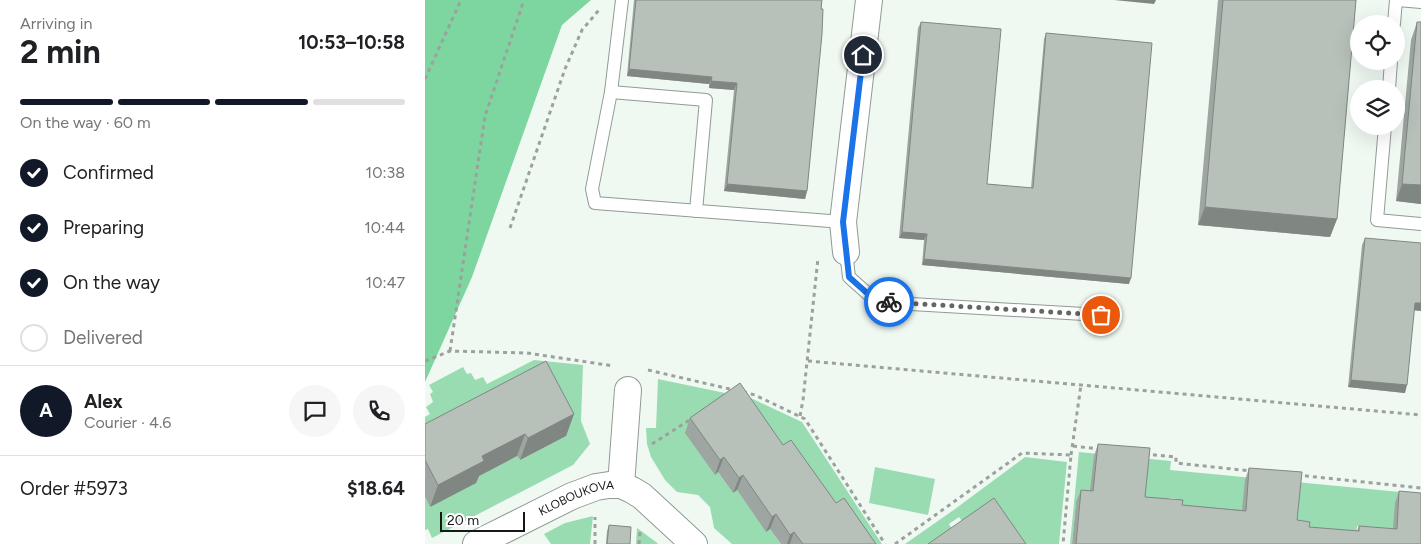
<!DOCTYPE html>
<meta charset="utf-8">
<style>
:root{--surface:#fff;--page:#f6f6f6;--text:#202124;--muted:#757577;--line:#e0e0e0;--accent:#111827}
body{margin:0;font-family:Figtree,sans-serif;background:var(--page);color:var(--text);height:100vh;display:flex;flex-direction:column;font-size:19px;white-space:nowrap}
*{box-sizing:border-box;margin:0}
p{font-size:16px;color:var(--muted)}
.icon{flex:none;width:28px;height:28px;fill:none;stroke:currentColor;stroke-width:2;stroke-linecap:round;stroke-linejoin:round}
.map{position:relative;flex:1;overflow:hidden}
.panel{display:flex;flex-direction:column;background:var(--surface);width:425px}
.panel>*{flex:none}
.controls{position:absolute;left:925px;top:15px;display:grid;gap:10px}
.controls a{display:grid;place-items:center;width:55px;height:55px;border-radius:50%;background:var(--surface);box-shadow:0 5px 20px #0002;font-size:25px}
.scale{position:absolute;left:15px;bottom:12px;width:85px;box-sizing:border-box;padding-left:5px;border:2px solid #151816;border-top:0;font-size:14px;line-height:18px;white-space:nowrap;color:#151816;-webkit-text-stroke:4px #fff;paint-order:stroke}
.pin{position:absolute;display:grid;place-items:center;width:42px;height:42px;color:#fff;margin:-21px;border:2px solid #fff;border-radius:50%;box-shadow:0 1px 5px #0007}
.courier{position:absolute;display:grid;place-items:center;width:50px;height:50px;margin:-25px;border:4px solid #1a73e8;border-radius:50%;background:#fff;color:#222;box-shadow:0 1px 6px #0007}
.head em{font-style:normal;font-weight:700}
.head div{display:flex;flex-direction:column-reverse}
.head{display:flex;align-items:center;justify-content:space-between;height:85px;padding:0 20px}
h1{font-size:32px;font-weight:700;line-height:38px}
.bar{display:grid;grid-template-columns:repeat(4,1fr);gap:8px 5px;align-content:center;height:60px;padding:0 20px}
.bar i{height:6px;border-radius:4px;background:var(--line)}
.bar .on{background:var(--accent)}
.bar p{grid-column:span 4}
.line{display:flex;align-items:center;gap:12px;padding:0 20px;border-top:1px solid var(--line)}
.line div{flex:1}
.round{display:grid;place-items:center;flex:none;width:52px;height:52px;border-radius:26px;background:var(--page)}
ol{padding:0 20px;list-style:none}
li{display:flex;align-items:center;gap:15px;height:55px}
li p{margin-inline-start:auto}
li .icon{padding:5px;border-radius:50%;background:var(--accent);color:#fff;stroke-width:4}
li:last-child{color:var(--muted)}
li i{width:28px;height:28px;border:2px solid var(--line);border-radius:50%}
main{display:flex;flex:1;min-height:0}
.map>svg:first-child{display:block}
.green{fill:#9adcb2}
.forest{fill:#7dd5a0}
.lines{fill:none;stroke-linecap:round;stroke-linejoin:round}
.lane-casing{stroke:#919a94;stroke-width:14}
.street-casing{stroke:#919a94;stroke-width:28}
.path{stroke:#9ba29d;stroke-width:3;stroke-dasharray:4 4;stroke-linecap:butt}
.lane{stroke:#fff;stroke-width:12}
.street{stroke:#fff;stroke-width:26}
.wall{fill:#9da6a0}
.shaded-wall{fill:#808782}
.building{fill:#b7c1ba;stroke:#808782}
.done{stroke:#616763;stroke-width:5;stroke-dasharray:0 9}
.route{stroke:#1a73e8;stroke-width:6}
.labels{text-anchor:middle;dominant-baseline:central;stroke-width:4;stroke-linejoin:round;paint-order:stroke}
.street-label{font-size:12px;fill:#151816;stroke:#fff}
</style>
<main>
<section class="panel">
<div class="head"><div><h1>2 min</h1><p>Arriving in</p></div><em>10:53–10:58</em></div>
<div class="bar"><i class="on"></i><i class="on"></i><i class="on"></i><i></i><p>On the way · 60 m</p></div>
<ol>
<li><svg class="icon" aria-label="check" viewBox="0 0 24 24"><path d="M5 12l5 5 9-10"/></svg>Confirmed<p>10:38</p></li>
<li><svg class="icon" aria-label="check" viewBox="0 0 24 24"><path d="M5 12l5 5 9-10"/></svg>Preparing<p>10:44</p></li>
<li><svg class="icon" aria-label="check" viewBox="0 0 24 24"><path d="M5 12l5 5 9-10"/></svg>On the way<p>10:47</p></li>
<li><i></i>Delivered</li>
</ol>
<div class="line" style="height:90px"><b class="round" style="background:var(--accent);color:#fff">A</b><div><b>Alex</b><p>Courier · 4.6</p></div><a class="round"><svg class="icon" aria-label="chat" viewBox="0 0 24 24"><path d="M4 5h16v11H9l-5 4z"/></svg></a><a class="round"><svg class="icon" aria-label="phone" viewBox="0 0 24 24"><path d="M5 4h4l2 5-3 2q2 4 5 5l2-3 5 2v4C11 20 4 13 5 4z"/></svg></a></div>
<div class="line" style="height:65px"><div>Order #5973</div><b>$18.64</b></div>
</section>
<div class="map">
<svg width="996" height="544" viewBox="0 0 996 544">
<rect width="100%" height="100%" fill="#eff9f2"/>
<g class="green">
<polygon points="109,360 158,365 156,421 165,444 148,465 7,538 3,529 0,530 0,497 5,507 49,478 92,456 95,460 141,436 0,442 0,417 5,414 1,407 8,402 5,394 8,392 4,385 38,367 42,374 46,373 50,380 58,377 62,384"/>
<polygon points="233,379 300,393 315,393 377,422 457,544 435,544 309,398 290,475 293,472 308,493 312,490 341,531 345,529 356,544 307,544 289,528 285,507 273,495 252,492 240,480 226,457 222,444 221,428 231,428"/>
<polygon points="654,452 746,461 745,470 996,494 967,544 940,539 941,526 932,526 931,538 816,528 752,512 753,499 744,498 743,511 651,503 647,544 645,544"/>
<polygon points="600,457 642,462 634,544 586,544 542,528 534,517 524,524 531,536 519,544 480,544 530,509"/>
<polygon points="450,467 510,479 503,515 444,503"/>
<polygon points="168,516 165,544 126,544 119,534 140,523"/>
<polygon points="212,528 231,542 233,544 211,544"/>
</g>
<polygon class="forest" points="0,0 166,0 137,25 47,277 0,382"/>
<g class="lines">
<g class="lane-casing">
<g id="lane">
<polyline points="197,0 186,92 167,189 170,203 418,222"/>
<polyline points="973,0 996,2"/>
<polyline points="969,24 971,0"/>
<polyline points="964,89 966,61"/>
<polyline points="186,92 281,100 271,211"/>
<polyline points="960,126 952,220 996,224"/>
<polyline points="421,252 424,277 452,302 676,315"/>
</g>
</g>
<g class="street-casing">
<g id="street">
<polyline points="421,252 418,222 444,0"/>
<polyline points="196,485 203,390"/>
<path id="s1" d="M 51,544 L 147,496 L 171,487 L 184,485 L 196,485 L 207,490 L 217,496 L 269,544"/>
</g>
</g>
<g class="path">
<polyline points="0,79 36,0"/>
<polyline points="85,228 140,69 157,30 174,10"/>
<polyline points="25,351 60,116 99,0"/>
<polyline points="0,361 25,351 102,353 189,366"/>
<polyline points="383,361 996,415"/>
<polyline points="223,370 309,390"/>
<polyline points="318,392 330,395 380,419 460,544"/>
<polyline points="375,416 378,400 393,258"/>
<polyline points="227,444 266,419"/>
<polyline points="648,446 674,449"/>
<polyline points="720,454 751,457 751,463 826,471"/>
<polyline points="646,455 656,385"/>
<polyline points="872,475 996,488"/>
<polyline points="170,544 170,517"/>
<polyline points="214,544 215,532"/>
<polyline points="470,544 597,453 646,455 638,544"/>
</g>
<use href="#lane" class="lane"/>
<use href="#street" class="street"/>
</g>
<g class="wall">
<polygon points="209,0 397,0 382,191 380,199 299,191 309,90 284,88 284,84 202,76"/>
<polygon points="793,0 931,0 912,219 905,237 773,225"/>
<polygon points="496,22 562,184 606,188 619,39 621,33 704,284 497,265 499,240 474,238 493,28"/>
<polygon points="992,22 996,204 971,201 986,40"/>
<polygon points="940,238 996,311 989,310 980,393 923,387 937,245"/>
<polygon points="149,414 141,436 95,460 92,456 54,476 51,483 5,507 0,497 0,424"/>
<polygon points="265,418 358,445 411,503 451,544 356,544 345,529 341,532 312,490 308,493 293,472 290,475 260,433"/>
<polygon points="673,444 720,497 757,505 817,510 820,480 824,468 872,520 884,527 932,531 934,526 968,529 970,503 974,491 996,544 647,544 651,502 656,490 665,491 669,456"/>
<polygon points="184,525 205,544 181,544 182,531"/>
</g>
<g class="shaded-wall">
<polygon points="689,0 731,0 729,4"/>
<polygon points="204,69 287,77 284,84 202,76"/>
<polygon points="286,81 312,83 309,90 284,88"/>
<polygon points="302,184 382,191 380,199 299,191"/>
<polygon points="977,184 996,185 996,204 971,201"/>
<polygon points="780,207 912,219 905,237 773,225"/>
<polygon points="477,232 502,234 499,240 474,238"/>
<polygon points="499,259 706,278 704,284 497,265"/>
<polygon points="990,303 996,303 996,311 987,310"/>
<polygon points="926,380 982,385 980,393 923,387"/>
<polygon points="149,414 141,436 95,460 103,438"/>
<polygon points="100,434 92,456 54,476 51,483 5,507 13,485 57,456"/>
<polygon points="299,457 293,472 290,475 295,460"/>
<polygon points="318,475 312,490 308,493 314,478"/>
<polygon points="351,514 345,529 341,532 347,517"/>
<polygon points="369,532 365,544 362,544 365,535"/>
</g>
<g class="building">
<polygon points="211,0 397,0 396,9 398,9 397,34 382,191 302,184 312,83 286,81 287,77 204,69"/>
<polygon points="798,0 931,0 912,219 780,207"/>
<polygon points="496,22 576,29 562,184 608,188 621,33 727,43 706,278 499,259 502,234 477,232"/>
<polygon points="992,22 996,22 996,185 977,184"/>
<polygon points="940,238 996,243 996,303 990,303 982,385 926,380"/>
<polygon points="121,361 149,414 103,438 100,434 57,456 59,461 13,485 0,460 0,424"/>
<polygon points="315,383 358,445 366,440 411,503 419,498 451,544 378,544 369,532 365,535 351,514 347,517 318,475 314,478 299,457 295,460 265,418"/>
<polygon points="673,444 725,448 720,497 758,500 757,505 821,511 824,468 877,472 872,520 885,522 884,527 934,531 934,526 972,529 974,491 996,493 996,544 651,544 656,490 668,491"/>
<polygon points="569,498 601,544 503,544"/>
<polygon points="184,525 206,527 205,544 182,544"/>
</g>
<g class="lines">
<polyline class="done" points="464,302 676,315"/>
<polyline class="route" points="438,55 418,222 424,277 452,302 464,302"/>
</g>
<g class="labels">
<g class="street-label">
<text stroke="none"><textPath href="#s1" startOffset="111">KLOBOUKOVA</textPath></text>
</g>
</g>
</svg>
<div class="controls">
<a><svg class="icon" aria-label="locate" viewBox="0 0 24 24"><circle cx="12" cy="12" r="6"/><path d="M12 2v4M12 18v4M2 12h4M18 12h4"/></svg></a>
<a><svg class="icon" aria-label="layers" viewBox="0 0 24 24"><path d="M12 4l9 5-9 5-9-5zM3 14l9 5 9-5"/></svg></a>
</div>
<div class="scale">20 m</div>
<div class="pin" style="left:676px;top:315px;background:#ea580c"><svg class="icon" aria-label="bag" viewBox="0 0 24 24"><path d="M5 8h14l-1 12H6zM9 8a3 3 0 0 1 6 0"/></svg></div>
<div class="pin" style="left:438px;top:55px;background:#1f2937"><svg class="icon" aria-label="home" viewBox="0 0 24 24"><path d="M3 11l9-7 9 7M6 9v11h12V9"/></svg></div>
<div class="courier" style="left:464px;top:302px"><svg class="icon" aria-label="bike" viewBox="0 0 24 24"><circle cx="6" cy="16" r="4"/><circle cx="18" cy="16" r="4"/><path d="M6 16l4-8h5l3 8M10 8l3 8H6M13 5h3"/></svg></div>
</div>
</main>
